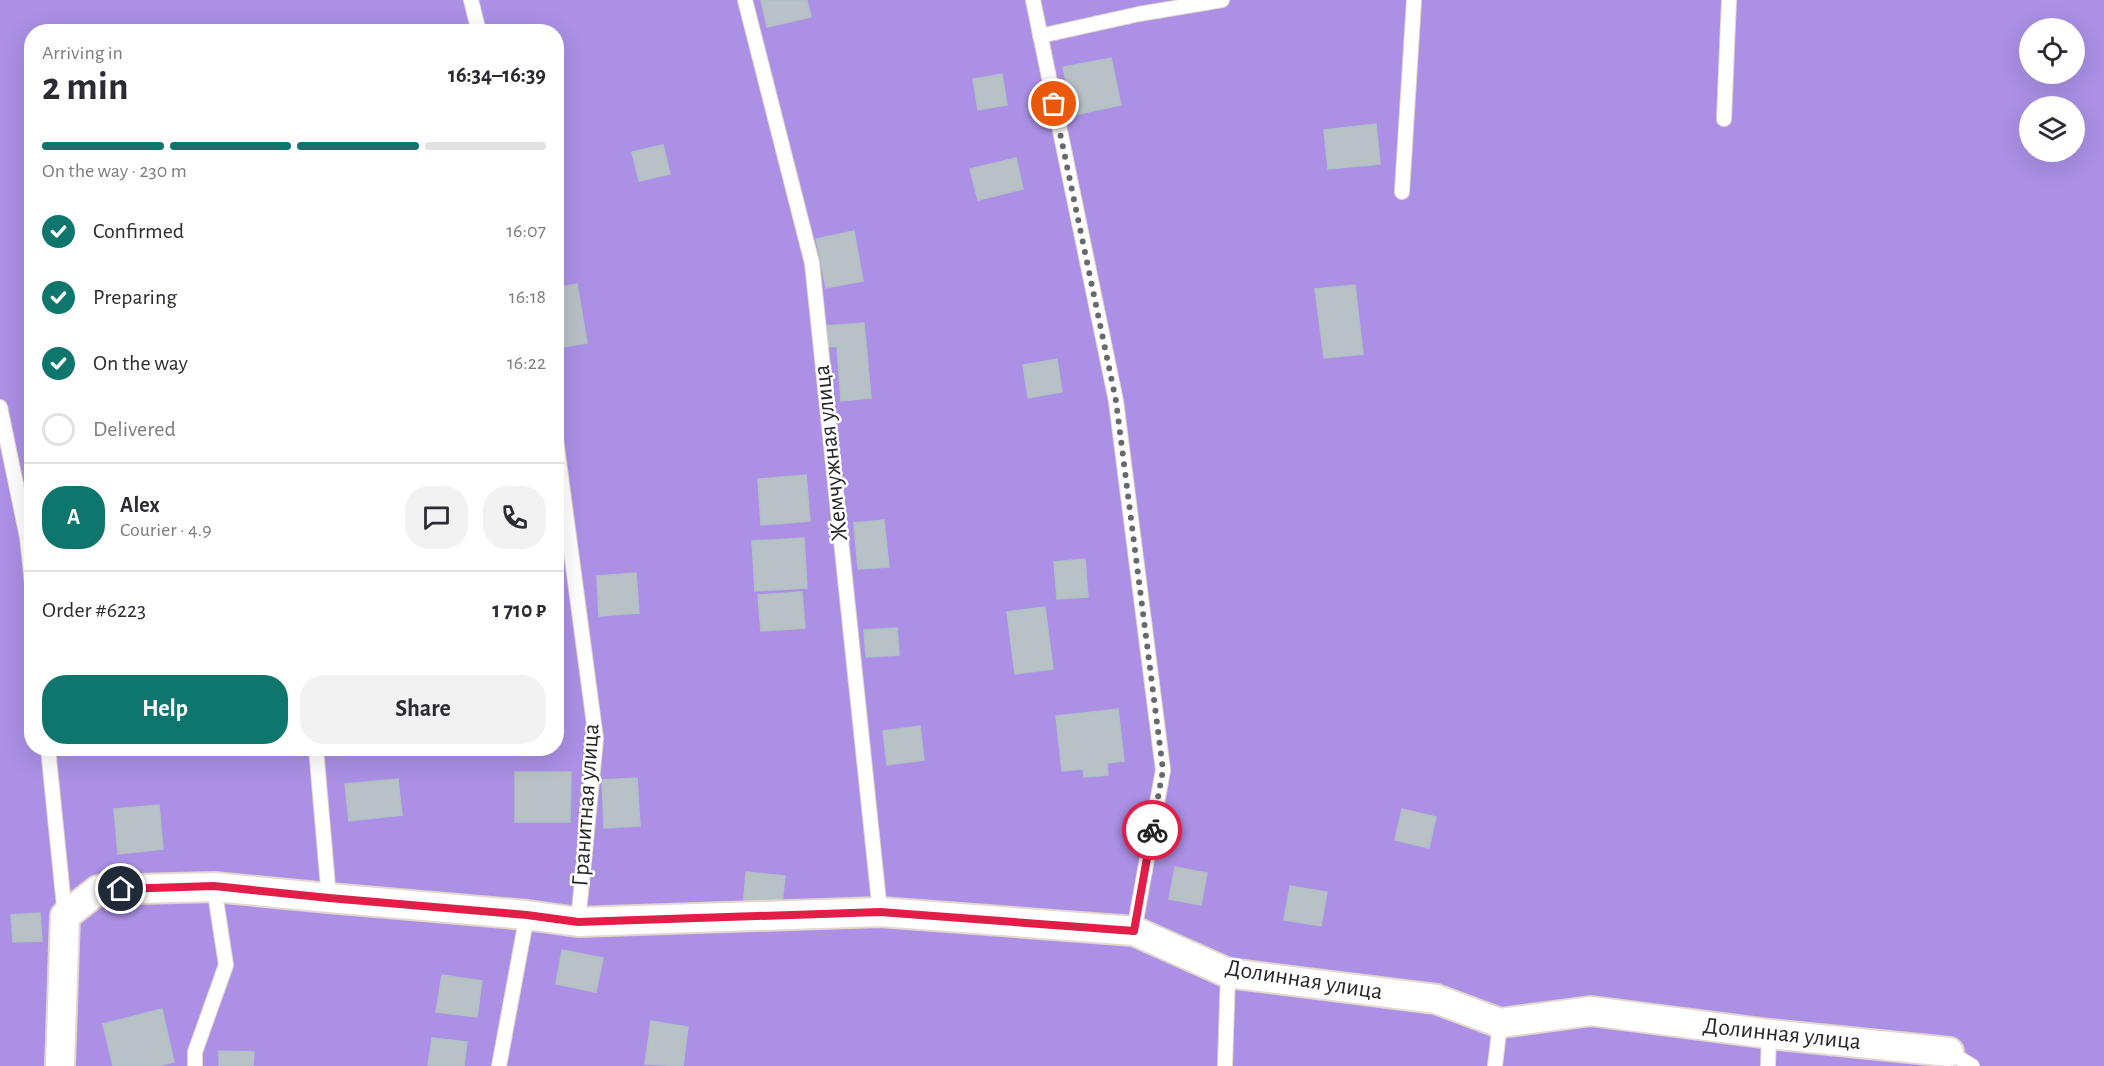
<!DOCTYPE html>
<meta charset="utf-8">
<style>
:root{--surface:#fff;--page:#f2f2f3;--text:#2b2b33;--muted:#7c7c81;--line:#e1e1e2;--accent:#0f766e}
body{margin:0;font-family:"Alegreya Sans",sans-serif;background:var(--page);color:var(--text);height:100vh;display:flex;flex-direction:column;font-size:22px;white-space:nowrap}
*{box-sizing:border-box;margin:0}
p{font-size:20px;color:var(--muted)}
.icon{flex:none;width:33px;height:33px;fill:none;stroke:currentColor;stroke-width:2;stroke-linecap:round;stroke-linejoin:round}
.map{position:relative;flex:1;overflow:hidden}
.details{position:absolute;left:24px;top:24px;width:540px;height:732px;display:flex;flex-direction:column;background:var(--surface);border-radius:24px;box-shadow:0 6px 24px #0002}
.details>*{flex:none}
.fabs{position:absolute;left:2019px;top:18px;display:grid;gap:12px}
.fabs a{display:grid;place-items:center;width:66px;height:66px;border-radius:50%;background:var(--surface);box-shadow:0 6px 24px #0002;font-size:30px}
.pin{position:absolute;display:grid;place-items:center;width:51px;height:51px;color:#fff;margin:-26px;border:3px solid #fff;border-radius:50%;box-shadow:0 2px 6px #0007}
.courier{position:absolute;display:grid;place-items:center;width:60px;height:60px;margin:-30px;border:4px solid #e11d48;border-radius:50%;background:#fff;color:#222;box-shadow:0 2px 8px #0007}
.headline em{font-style:normal;font-weight:600}
.headline div{display:flex;flex-direction:column-reverse}
.headline{display:flex;align-items:center;justify-content:space-between;height:102px;padding:0 18px}
h1{font-size:39px;font-weight:600;line-height:45px}
.bar{display:grid;grid-template-columns:repeat(4,1fr);gap:9px 6px;align-content:center;height:72px;padding:0 18px}
.bar i{height:8px;border-radius:4px;background:var(--line)}
.bar .current{background:var(--accent)}
.bar p{grid-column:span 4}
.line{display:flex;align-items:center;gap:15px;padding:0 18px;border-top:2px solid var(--line)}
.line div{flex:1}
.round{display:grid;place-items:center;flex:none;width:63px;height:63px;border-radius:24px;background:var(--page)}
ol{padding:0 18px;list-style:none}
li{display:flex;align-items:center;gap:18px;height:66px}
li p{margin-inline-start:auto}
li .icon{padding:6px;border-radius:50%;background:var(--accent);color:#fff;stroke-width:4}
li:last-child{color:var(--muted)}
li i{width:33px;height:33px;border:3px solid var(--line);border-radius:50%}
.primary-button{display:flex;gap:12px;margin-top:auto;padding:12px 18px}
.primary-button a{flex:1;height:69px;border-radius:24px;background:var(--accent);color:#fff;font-size:24px;font-weight:600;line-height:69px;text-align:center}
.primary-button a+a{background:var(--page);color:var(--text)}
.map>svg:first-child{display:block}
.green{fill:#ab90e5;fill-rule:evenodd}
.building{fill:#b7c1c6;stroke:#b1c0c6;stroke-width:1.5}
.lines{fill:none;stroke-linecap:round;stroke-linejoin:round}
.service-casing{stroke:#e2d6cd;stroke-width:16}
.minor-casing{stroke:#e2d6cd;stroke-width:32}
.service{stroke:#fff;stroke-width:14}
.minor{stroke:#fff;stroke-width:28}
.done{stroke:#656a6c;stroke-width:6;stroke-dasharray:0 10.8}
.route{stroke:#e11d48;stroke-width:8}
.labels{text-anchor:middle;dominant-baseline:central;stroke-width:5;stroke-linejoin:round;paint-order:stroke}
.street-label{font-size:24px;fill:#272727;stroke:#fff}
</style>
<div class="map">
<svg width="2104" height="1066" viewBox="0 0 2104 1066">
<rect width="100%" height="100%" fill="#d7e7eb"/>
<path class="green" d="M 0,0 L 2104,0 L 2104,1066 L 0,1066 ZM 2030,28 L 2074,28 L 2074,74 L 2030,74 ZM 32,32 L 556,32 L 556,748 L 32,748 ZM 2030,106 L 2074,106 L 2074,152 L 2030,152 Z"/>
<g class="building">
<polygon points="761,0 807,0 811,17 767,27"/>
<polygon points="1111,58 1121,105 1073,115 1063,67"/>
<polygon points="1002,74 1007,105 978,110 973,79"/>
<polygon points="1376,124 1380,164 1328,169 1324,130"/>
<polygon points="663,145 670,174 639,181 632,152"/>
<polygon points="1016,158 1023,189 978,200 970,169"/>
<polygon points="854,231 863,281 826,288 816,239"/>
<polygon points="577,284 587,343 556,348 556,288"/>
<polygon points="1355,285 1363,354 1324,358 1315,289"/>
<polygon points="864,323 871,398 841,401 837,346 827,347 825,326"/>
<polygon points="1057,359 1062,392 1028,398 1023,365"/>
<polygon points="806,475 810,521 761,525 758,479"/>
<polygon points="884,520 889,567 858,569 854,523"/>
<polygon points="804,538 807,588 755,591 752,541"/>
<polygon points="1085,559 1088,597 1057,599 1054,562"/>
<polygon points="636,573 639,613 599,616 597,576"/>
<polygon points="802,592 805,628 761,631 758,595"/>
<polygon points="1045,607 1053,669 1015,674 1007,612"/>
<polygon points="897,628 899,655 866,657 864,630"/>
<polygon points="1118,709 1124,761 1107,763 1108,775 1084,777 1083,769 1062,771 1056,716"/>
<polygon points="920,726 924,760 887,765 883,731"/>
<polygon points="515,772 571,772 570,822 515,822"/>
<polygon points="637,778 640,826 604,828 602,780"/>
<polygon points="398,779 402,815 349,821 345,784"/>
<polygon points="159,805 163,849 118,854 114,809"/>
<polygon points="1402,809 1436,817 1429,848 1395,840"/>
<polygon points="1175,867 1207,873 1201,905 1169,899"/>
<polygon points="746,872 785,876 781,913 743,909"/>
<polygon points="1290,886 1327,892 1321,926 1284,920"/>
<polygon points="40,913 42,941 13,942 11,915"/>
<polygon points="562,950 603,958 596,992 556,984"/>
<polygon points="442,975 482,981 477,1017 436,1012"/>
<polygon points="162,1009 174,1062 158,1066 113,1066 103,1024"/>
<polygon points="651,1021 688,1027 683,1066 645,1064"/>
<polygon points="432,1038 467,1042 464,1066 428,1066"/>
<polygon points="219,1051 254,1052 253,1066 219,1066"/>
</g>
<g class="lines">
<g class="service-casing">
<g id="service">
<polyline points="471,0 479,32"/>
<polyline points="745,0 812,263 880,912"/>
<polyline points="1033,0 1116,401 1163,770 1134,931"/>
<polyline points="1040,36 1139,14 1222,0"/>
<polyline points="1724,119 1729,0"/>
<polyline points="1402,192 1414,0"/>
<polyline points="0,407 27,537 32,583"/>
<polyline points="556,439 596,739 578,922"/>
<polyline points="48,748 65,916"/>
<polyline points="316,748 329,898"/>
<polyline points="1948,1055 1949,1052 1972,1066"/>
<polyline points="195,1066 195,1052 226,965 214,887"/>
<polyline points="499,1066 527,915"/>
<polyline points="1225,1066 1228,973"/>
<polyline points="1495,1066 1500,1023"/>
<polyline points="1768,1066 1769,1034"/>
</g>
</g>
<g class="minor-casing">
<polyline id="minor" points="60,1066 65,916 98,890 214,887 329,898 527,915 578,922 880,912 1134,931 1228,973 1436,999 1500,1023 1591,1011 1769,1034 1949,1052"/>
</g>
<use href="#service" class="service"/>
<use href="#minor" class="minor"/>
</g>
<g class="lines">
<polyline class="done" points="1054,104 1116,401 1163,770 1152,830"/>
<polyline class="route" points="121,889 214,886 329,898 527,915 578,922 880,912 1134,931 1152,830"/>
</g>
<g class="labels">
<g class="street-label">
<text transform="translate(831 453) rotate(-96)">Жемчужная улица</text>
<text transform="translate(586 805) rotate(-86)">Гранитная улица</text>
<text transform="translate(1304 980) rotate(9)">Долинная улица</text>
<text transform="translate(1782 1034) rotate(6)">Долинная улица</text>
</g>
</g>
</svg>
<div class="fabs">
<a><svg class="icon" aria-label="locate" viewBox="0 0 24 24"><circle cx="12" cy="12" r="6"/><path d="M12 2v4M12 18v4M2 12h4M18 12h4"/></svg></a>
<a><svg class="icon" aria-label="layers" viewBox="0 0 24 24"><path d="M12 4l9 5-9 5-9-5zM3 14l9 5 9-5"/></svg></a>
</div>
<div class="pin" style="left:1054px;top:104px;background:#ea580c"><svg class="icon" aria-label="bag" viewBox="0 0 24 24"><path d="M5 8h14l-1 12H6zM9 8a3 3 0 0 1 6 0"/></svg></div>
<div class="pin" style="left:121px;top:889px;background:#1f2937"><svg class="icon" aria-label="home" viewBox="0 0 24 24"><path d="M3 11l9-7 9 7M6 9v11h12V9"/></svg></div>
<div class="courier" style="left:1152px;top:830px"><svg class="icon" aria-label="bike" viewBox="0 0 24 24"><circle cx="6" cy="16" r="4"/><circle cx="18" cy="16" r="4"/><path d="M6 16l4-8h5l3 8M10 8l3 8H6M13 5h3"/></svg></div>
<section class="details">
<div class="headline"><div><h1>2 min</h1><p>Arriving in</p></div><em>16:34–16:39</em></div>
<div class="bar"><i class="current"></i><i class="current"></i><i class="current"></i><i></i><p>On the way · 230 m</p></div>
<ol>
<li><svg class="icon" aria-label="check" viewBox="0 0 24 24"><path d="M5 12l5 5 9-10"/></svg>Confirmed<p>16:07</p></li>
<li><svg class="icon" aria-label="check" viewBox="0 0 24 24"><path d="M5 12l5 5 9-10"/></svg>Preparing<p>16:18</p></li>
<li><svg class="icon" aria-label="check" viewBox="0 0 24 24"><path d="M5 12l5 5 9-10"/></svg>On the way<p>16:22</p></li>
<li><i></i>Delivered</li>
</ol>
<div class="line" style="height:108px"><b class="round" style="background:var(--accent);color:#fff">A</b><div><b>Alex</b><p>Courier · 4.9</p></div><a class="round"><svg class="icon" aria-label="chat" viewBox="0 0 24 24"><path d="M4 5h16v11H9l-5 4z"/></svg></a><a class="round"><svg class="icon" aria-label="phone" viewBox="0 0 24 24"><path d="M5 4h4l2 5-3 2q2 4 5 5l2-3 5 2v4C11 20 4 13 5 4z"/></svg></a></div>
<div class="line" style="height:78px"><div>Order #6223</div><b>1 710 ₽</b></div>
<div class="primary-button"><a>Help</a><a>Share</a></div>
</section>
</div>
